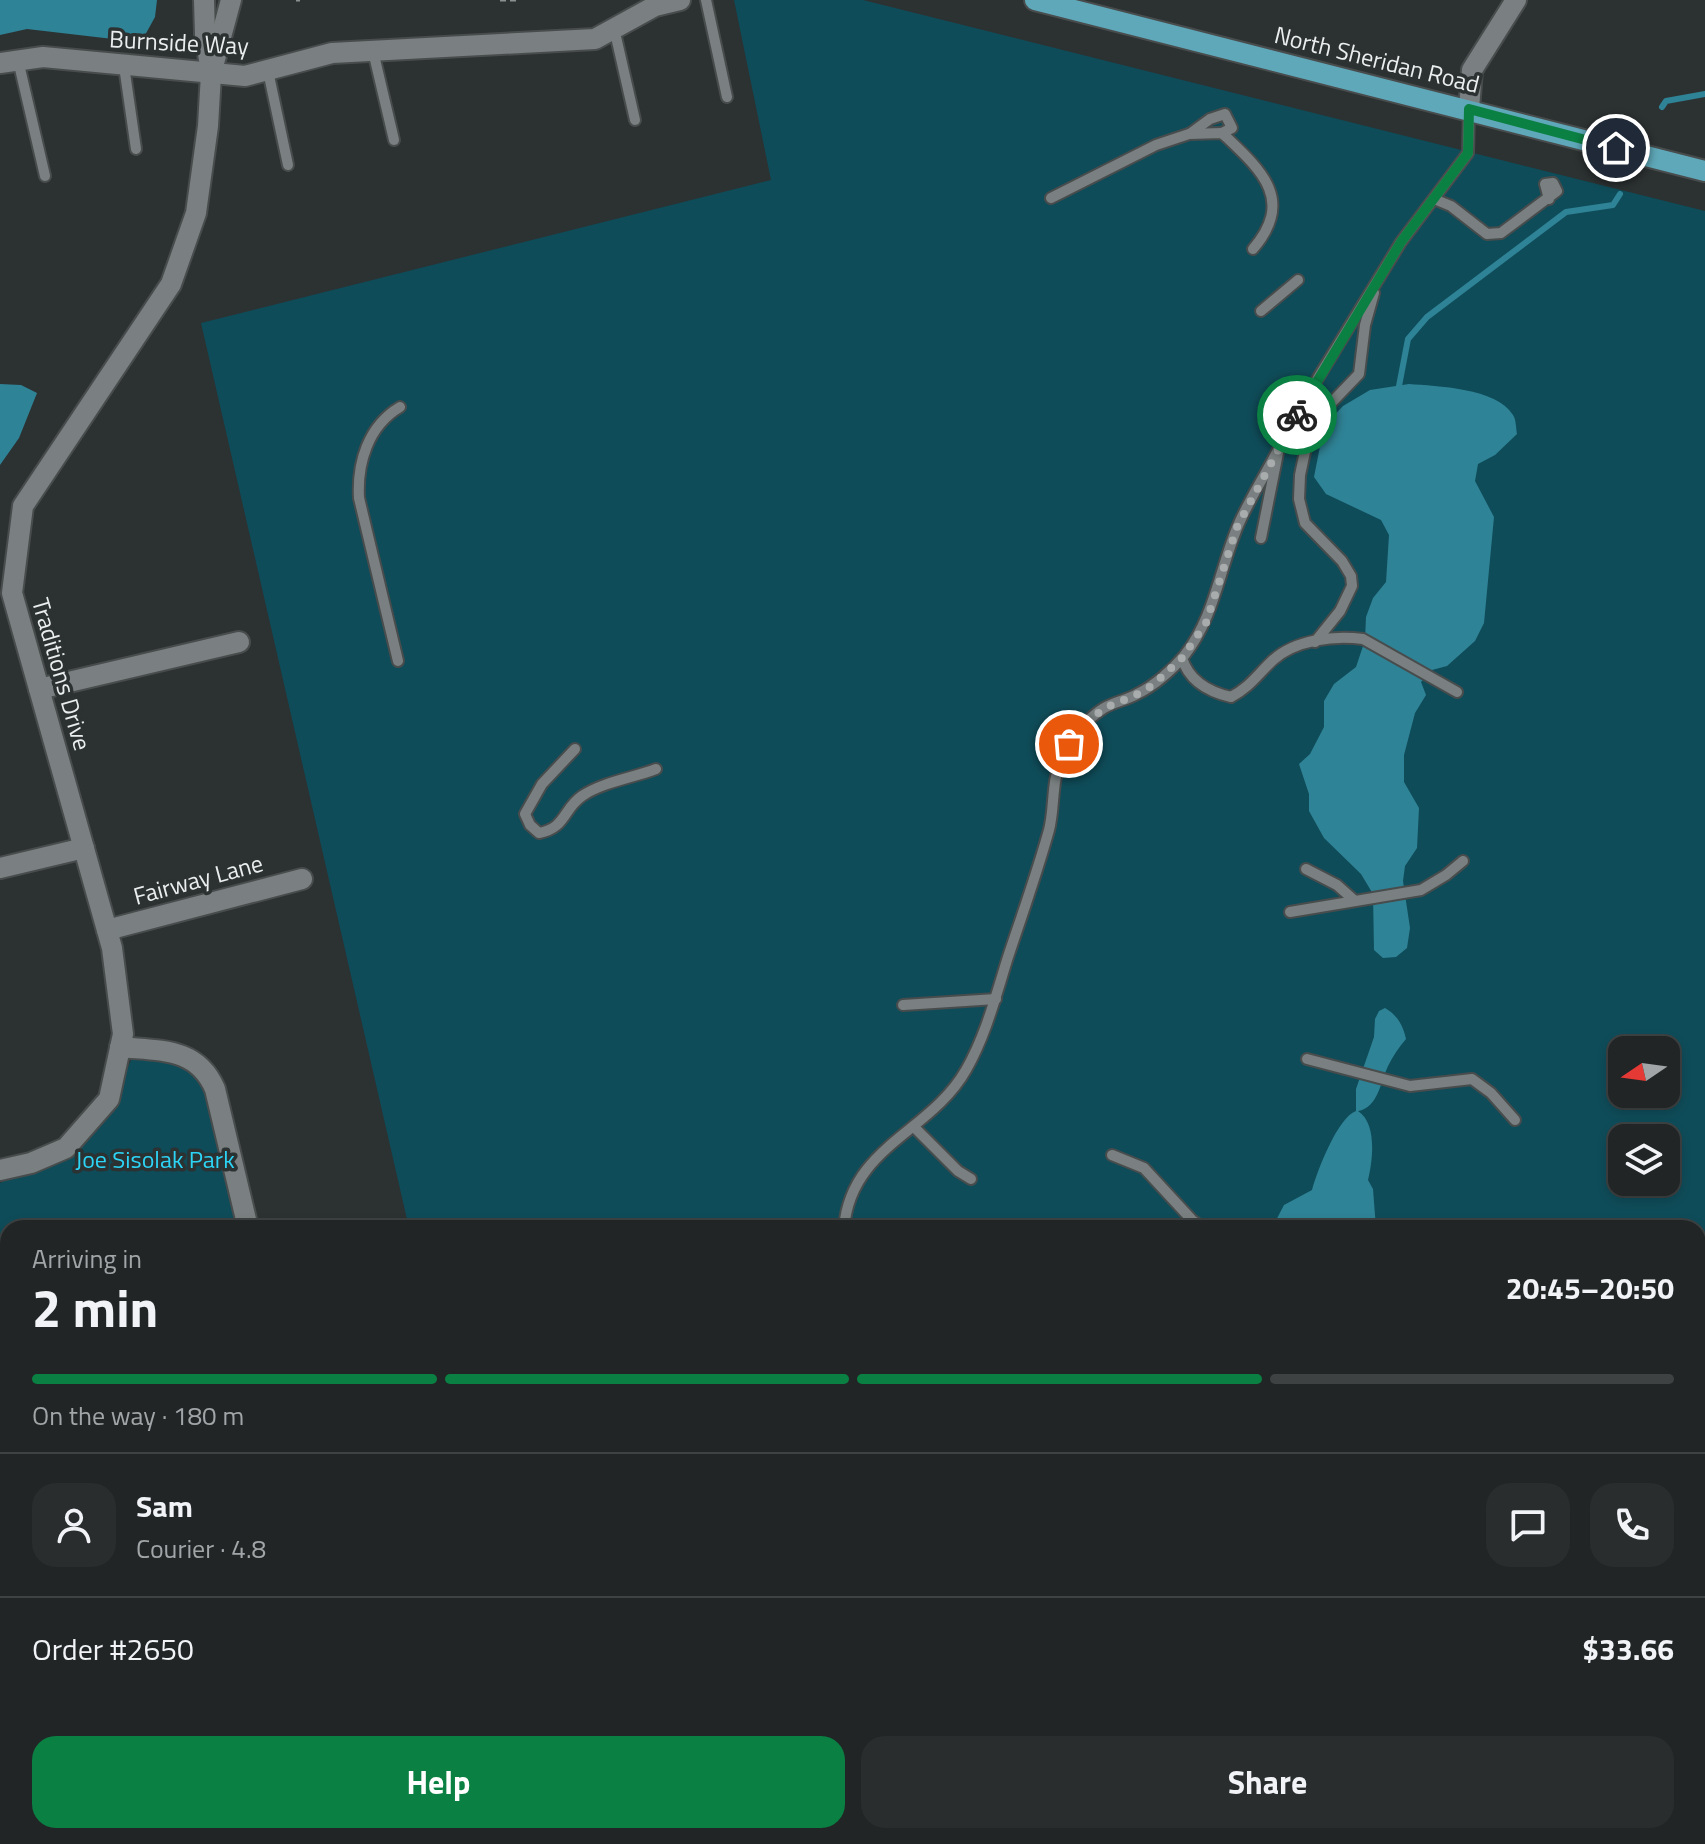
<!DOCTYPE html>
<meta charset="utf-8">
<style>
:root{--surface:#212526;--page:#292d2e;--text:#f1f3f6;--muted:#a2a5a7;--line:#3e4243;--accent:#0b8043}
body{margin:0;font-family:"Titillium Web",sans-serif;background:var(--page);color:var(--text);height:100vh;display:flex;flex-direction:column;font-size:30px;white-space:nowrap}
*{box-sizing:border-box;margin:0}
p{font-size:26px;color:var(--muted)}
.icon{flex:none;width:44px;height:44px;fill:none;stroke:currentColor;stroke-width:2;stroke-linecap:round;stroke-linejoin:round}
.map{position:relative;flex:1;overflow:hidden}
.sheet{position:absolute;left:0px;top:1220px;width:1706px;height:624px;display:flex;flex-direction:column;background:var(--surface);border-radius:24px 24px 0 0;box-shadow:0 4px 12px #0003,0 0 0 2px var(--line)}
.sheet>*{flex:none}
.needle{width:52px;rotate:257deg}
.buttons{position:absolute;left:1608px;top:1036px;display:grid;gap:16px}
.buttons a{display:grid;place-items:center;width:72px;height:72px;border-radius:16px;background:var(--surface);box-shadow:0 4px 12px #0003,0 0 0 2px var(--line);font-size:40px}
.pin{position:absolute;display:grid;place-items:center;width:68px;height:68px;color:#fff;margin:-34px;border:4px solid #fff;border-radius:50%;box-shadow:0 2px 8px #0007}
.courier{position:absolute;display:grid;place-items:center;width:80px;height:80px;margin:-40px;border:6px solid #0b8043;border-radius:50%;background:#fff;color:#222;box-shadow:0 2px 10px #0007}
.headline em{font-style:normal;font-weight:700}
.headline div{display:flex;flex-direction:column-reverse}
.headline{display:flex;align-items:center;justify-content:space-between;height:136px;padding:0 32px}
h1{font-size:52px;font-weight:700;line-height:60px}
.bar{display:grid;grid-template-columns:repeat(4,1fr);gap:12px 8px;align-content:center;height:96px;padding:0 32px}
.bar i{height:10px;border-radius:6px;background:var(--line)}
.bar .selected{background:var(--accent)}
.bar p{grid-column:span 4}
.line{display:flex;align-items:center;gap:20px;padding:0 32px;border-top:2px solid var(--line)}
.line div{flex:1}
.round{display:grid;place-items:center;flex:none;width:84px;height:84px;border-radius:24px;background:var(--page)}
.cta{display:flex;gap:16px;margin-top:auto;padding:16px 32px}
.cta a{flex:1;height:92px;border-radius:24px;background:var(--accent);color:#fff;font-size:32px;font-weight:700;line-height:92px;text-align:center}
.cta a+a{background:var(--page);color:var(--text)}
.map>svg:first-child{display:block}
.green{fill:#0f4c59;fill-rule:evenodd}
.water{fill:#2f8396}
.lines{fill:none;stroke-linecap:round;stroke-linejoin:round}
.stream{stroke:#2f8396;stroke-width:6}
.lane-casing{stroke:#484c4d;stroke-width:14}
.street-casing{stroke:#484c4d;stroke-width:24}
.primary-casing{stroke:#484c4d;stroke-width:24}
.path{stroke:#8c9091;stroke-width:3;stroke-dasharray:6 4;stroke-linecap:butt}
.lane{stroke:#7a8081;stroke-width:10}
.street{stroke:#7a8081;stroke-width:20}
.primary{stroke:#5fa8b9;stroke-width:20}
.done{stroke:#a8acad;stroke-width:8;stroke-dasharray:0 14.4}
.route{stroke:#0b8043;stroke-width:10}
.labels{text-anchor:middle;dominant-baseline:central;stroke-width:7;stroke-linejoin:round;paint-order:stroke}
.street-label{font-size:24px;fill:#ebeeef;stroke:#2c3132}
.park-label{font-size:24px;fill:#2cd4f5;stroke:#2c3132}
</style>
<div class="map">
<svg width="1705" height="1844" viewBox="0 0 1705 1844">
<rect width="100%" height="100%" fill="#2c3132"/>
<g class="green">
<path d="M 734,0 L 863,0 L 1705,211 L 1705,1844 L 552,1844 L 550,1836 L 1698,1836 L 1698,1228 L 409,1228 L 201,323 L 771,180 ZM 1622,1050 L 1666,1050 L 1666,1094 L 1622,1094 ZM 1622,1138 L 1666,1138 L 1666,1182 L 1622,1182 Z"/>
<path d="M 143,1055 C 162,1059 185,1062 199,1079 C 219,1101 234,1195 242,1228 L 8,1228 L 8,1836 L 532,1836 L 534,1844 L 0,1844 L 0,1183 L 75,1147 L 114,1100 L 131,1060 Z"/>
</g>
<g class="water">
<polygon points="0,0 157,0 155,17 144,37 130,41 27,29 0,35"/>
<polygon points="0,384 21,385 37,393 19,438 0,465"/>
<path d="M 1409,384 C 1436,386 1497,388 1513,415 C 1516,419 1516,428 1517,434 L 1495,455 L 1478,464 L 1475,481 L 1494,517 L 1484,623 L 1475,641 L 1447,666 L 1432,670 L 1421,682 L 1426,695 L 1415,713 L 1404,755 L 1404,782 L 1419,808 L 1417,848 L 1405,866 L 1403,881 L 1410,928 L 1407,948 L 1396,957 L 1383,958 L 1374,950 L 1373,894 L 1361,874 L 1324,838 L 1309,811 L 1309,794 L 1299,764 L 1310,754 L 1324,727 L 1324,701 L 1334,684 L 1356,667 L 1365,640 L 1366,617 L 1373,598 L 1386,582 L 1389,535 L 1381,520 L 1326,494 L 1314,477 L 1324,426 L 1343,406 L 1370,390 Z"/>
<path d="M 1385,1008 C 1397,1015 1403,1025 1406,1039 C 1399,1047 1393,1056 1388,1066 C 1381,1081 1378,1108 1358,1111 C 1377,1123 1373,1160 1368,1180 L 1373,1189 L 1376,1228 L 1272,1228 L 1284,1205 L 1312,1190 C 1317,1171 1338,1117 1356,1111 L 1356,1089 L 1374,1037 L 1375,1019 L 1379,1011 Z"/>
</g>
<g class="lines">
<g class="stream">
<polyline points="1662,107 1666,101 1705,94"/>
<polyline points="1399,386 1408,339 1427,317 1566,212 1613,205 1620,194"/>
</g>
<g class="lane-casing">
<g id="lane">
<polyline points="706,0 727,97"/>
<polyline points="614,28 635,120"/>
<polyline points="373,51 394,140"/>
<polyline points="18,60 45,176"/>
<polyline points="124,66 136,149"/>
<polyline points="268,71 288,165"/>
<polyline points="1191,133 1210,119 1225,114 1232,128 1222,133"/>
<path d="M 1051,198 L 1156,145 L 1189,134 L 1222,133 C 1260,169 1296,199 1253,249"/>
<polyline points="1434,199 1451,206 1487,234 1501,233 1557,191 1553,183 1545,184 1549,199"/>
<polyline points="1261,311 1298,280"/>
<polyline points="1261,538 1279,448 1318,378 1401,242 1468,153 1469,110"/>
<polyline points="1315,642 1340,611 1352,586 1351,576 1342,561 1305,523 1299,499 1300,475 1311,424 1359,374 1365,325 1374,293"/>
<path d="M 1182,658 C 1189,681 1209,692 1231,697 C 1251,686 1257,675 1273,660 C 1295,640 1334,635 1363,639 L 1457,692"/>
<path d="M 398,661 L 359,498 C 357,463 368,426 400,407"/>
<path d="M 575,749 L 542,784 L 525,814 L 530,825 L 539,833 C 566,828 563,809 582,796 C 603,782 632,778 656,769"/>
<polyline points="1306,869 1337,885 1355,901"/>
<polyline points="1290,912 1421,890 1446,875 1463,861"/>
<polyline points="903,1005 996,999"/>
<polyline points="1307,1059 1410,1086 1472,1079 1491,1093 1515,1120"/>
<polyline points="914,1127 958,1171 971,1179"/>
<polyline points="1112,1155 1144,1168 1192,1220 1203,1228"/>
<path d="M 844,1228 C 851,1146 930,1133 966,1070 C 986,1035 996,995 1008,957 C 1022,915 1037,873 1049,830 C 1055,807 1051,780 1062,759 C 1071,739 1085,720 1104,708 C 1114,702 1127,700 1137,694 C 1154,686 1172,670 1184,656 C 1214,618 1219,572 1237,528 C 1248,501 1266,474 1279,448"/>
<polyline points="720,1836 720,1844"/>
<polyline points="773,1836 778,1844"/>
<polyline points="794,1844 798,1844"/>
<polyline points="1081,1844 1090,1836"/>
</g>
</g>
<g class="street-casing">
<g id="street">
<polyline points="204,0 205,34 210,66"/>
<polyline points="0,63 43,57 245,76 332,53 595,39 655,6 680,0"/>
<polyline points="1469,109 1472,70 1516,0"/>
<polyline points="39,689 239,642"/>
<polyline points="0,868 84,848"/>
<polyline points="107,930 302,879"/>
<path d="M 120,1047 C 160,1051 197,1047 215,1089 L 248,1228"/>
<polyline points="0,1170 31,1163 66,1148 109,1099 123,1034 112,948 12,593 23,506 171,284 196,213 208,126 211,74 231,0"/>
</g>
</g>
<g class="primary-casing">
<polyline id="primary" points="1035,0 1705,171"/>
</g>
<g class="path">
<polyline points="296,0 300,0"/>
<polyline points="500,0 516,0"/>
</g>
<use href="#lane" class="lane"/>
<use href="#street" class="street"/>
<use href="#primary" class="primary"/>
</g>
<g class="lines">
<polyline class="done" points="1069,744 1085,723 1105,708 1136,695 1153,685 1182,658 1206,623 1237,527 1297,415"/>
<polyline class="route" points="1297,415 1401,242 1468,153 1469,109 1616,148"/>
</g>
<g class="labels">
<g class="street-label">
<text transform="translate(179 42) rotate(3)">Burnside Way</text>
<text transform="translate(1377 59) rotate(14)">North Sheridan Road</text>
<text transform="translate(62 674) rotate(74)">Traditions Drive</text>
<text transform="translate(198 879) rotate(-15)">Fairway Lane</text>
</g>
<g class="park-label">
<text x="155" y="1159">Joe Sisolak Park</text>
</g>
</g>
</svg>
<div class="buttons">
<a><svg class="needle" viewBox="-14 -14 28 28"><path d="M0-13l5 13h-10z" fill="#e53935"/><path d="M0 13l5-13h-10z" fill="#a2a5a7"/></svg></a>
<a><svg class="icon" aria-label="layers" viewBox="0 0 24 24"><path d="M12 4l9 5-9 5-9-5zM3 14l9 5 9-5"/></svg></a>
</div>
<div class="pin" style="left:1069px;top:744px;background:#ea580c"><svg class="icon" aria-label="bag" viewBox="0 0 24 24"><path d="M5 8h14l-1 12H6zM9 8a3 3 0 0 1 6 0"/></svg></div>
<div class="pin" style="left:1616px;top:148px;background:#1f2937"><svg class="icon" aria-label="home" viewBox="0 0 24 24"><path d="M3 11l9-7 9 7M6 9v11h12V9"/></svg></div>
<div class="courier" style="left:1297px;top:415px"><svg class="icon" aria-label="bike" viewBox="0 0 24 24"><circle cx="6" cy="16" r="4"/><circle cx="18" cy="16" r="4"/><path d="M6 16l4-8h5l3 8M10 8l3 8H6M13 5h3"/></svg></div>
<section class="sheet">
<div class="headline"><div><h1>2 min</h1><p>Arriving in</p></div><em>20:45–20:50</em></div>
<div class="bar"><i class="selected"></i><i class="selected"></i><i class="selected"></i><i></i><p>On the way · 180 m</p></div>
<div class="line" style="height:144px"><a class="round"><svg class="icon" aria-label="person" viewBox="0 0 24 24"><circle cx="12" cy="8" r="4"/><path d="M4 21q1-7 8-7t8 7"/></svg></a><div><b>Sam</b><p>Courier · 4.8</p></div><a class="round"><svg class="icon" aria-label="chat" viewBox="0 0 24 24"><path d="M4 5h16v11H9l-5 4z"/></svg></a><a class="round"><svg class="icon" aria-label="phone" viewBox="0 0 24 24"><path d="M5 4h4l2 5-3 2q2 4 5 5l2-3 5 2v4C11 20 4 13 5 4z"/></svg></a></div>
<div class="line" style="height:104px"><div>Order #2650</div><b>$33.66</b></div>
<div class="cta"><a>Help</a><a>Share</a></div>
</section>
</div>
